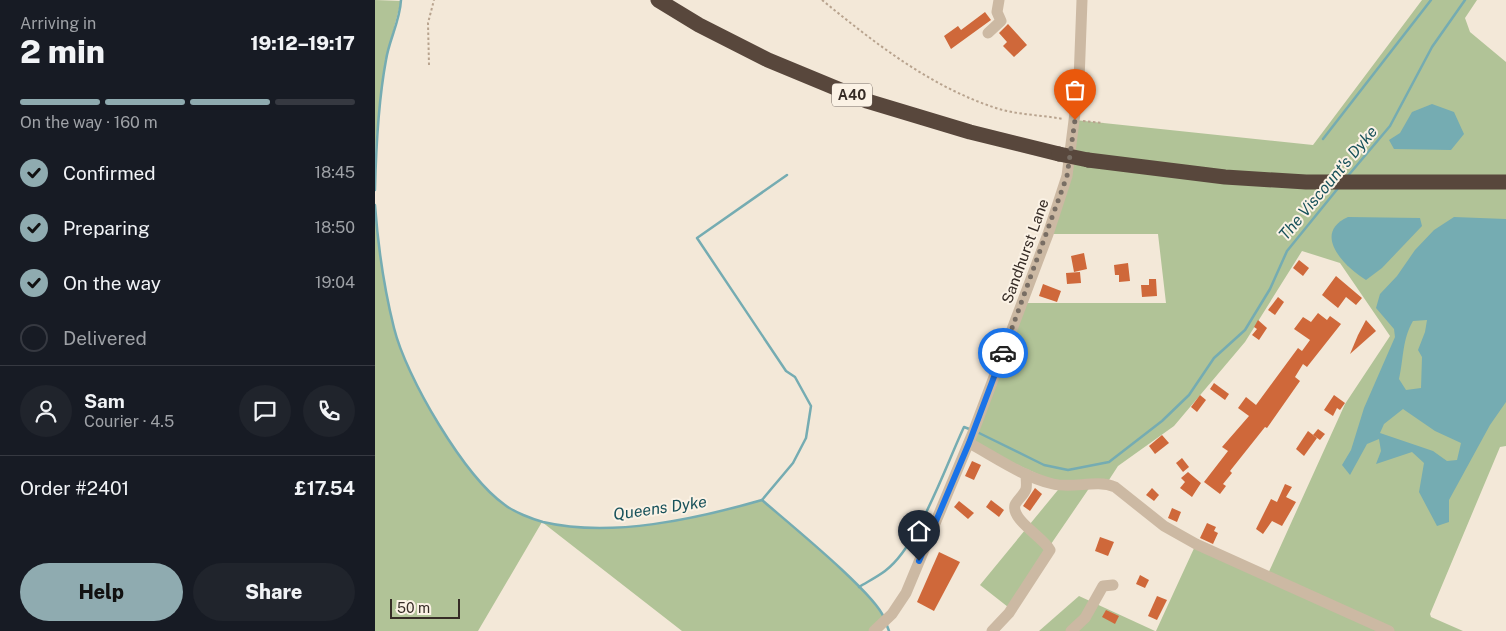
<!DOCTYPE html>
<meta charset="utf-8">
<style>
:root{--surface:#171b24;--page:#20242c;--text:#f1f3f6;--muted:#9ea1a6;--line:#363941;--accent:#8fabb0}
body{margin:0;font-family:"Public Sans",sans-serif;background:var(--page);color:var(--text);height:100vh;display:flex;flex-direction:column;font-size:19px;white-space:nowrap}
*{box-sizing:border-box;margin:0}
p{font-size:16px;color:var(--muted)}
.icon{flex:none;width:28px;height:28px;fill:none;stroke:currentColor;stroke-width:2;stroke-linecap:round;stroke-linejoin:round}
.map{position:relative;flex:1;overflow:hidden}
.side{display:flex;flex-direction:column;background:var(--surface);width:375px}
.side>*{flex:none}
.scale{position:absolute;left:15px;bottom:12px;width:70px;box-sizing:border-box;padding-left:5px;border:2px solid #362c26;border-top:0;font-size:14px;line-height:18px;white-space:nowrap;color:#362c26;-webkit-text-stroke:4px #fbf2e5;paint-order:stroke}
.pin{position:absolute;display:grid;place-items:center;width:42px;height:42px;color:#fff;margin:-51px -21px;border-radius:50% 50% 50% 0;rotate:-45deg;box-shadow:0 0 5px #0007}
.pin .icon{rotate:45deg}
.courier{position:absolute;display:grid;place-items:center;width:50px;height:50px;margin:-25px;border:4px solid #1a73e8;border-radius:50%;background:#fff;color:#222;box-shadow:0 1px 6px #0007}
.overview em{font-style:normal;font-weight:800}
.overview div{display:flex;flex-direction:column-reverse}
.overview{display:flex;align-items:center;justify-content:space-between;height:85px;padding:0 20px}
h1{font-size:32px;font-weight:800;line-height:38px}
.bar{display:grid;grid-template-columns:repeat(4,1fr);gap:8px 5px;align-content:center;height:60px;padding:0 20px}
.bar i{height:6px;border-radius:4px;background:var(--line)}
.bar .on{background:var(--accent)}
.bar p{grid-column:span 4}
.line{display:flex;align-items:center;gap:12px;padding:0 20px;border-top:1px solid var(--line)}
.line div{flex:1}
.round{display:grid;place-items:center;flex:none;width:52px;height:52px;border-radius:26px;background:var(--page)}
ol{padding:0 20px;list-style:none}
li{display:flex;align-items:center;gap:15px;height:55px}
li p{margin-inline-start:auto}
li .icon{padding:5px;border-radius:50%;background:var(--accent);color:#111;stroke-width:4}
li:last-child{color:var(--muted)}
li i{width:28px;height:28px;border:2px solid var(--line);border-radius:50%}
.action{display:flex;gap:10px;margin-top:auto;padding:10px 20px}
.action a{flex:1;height:58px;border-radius:30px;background:var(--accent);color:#111;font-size:20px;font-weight:800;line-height:58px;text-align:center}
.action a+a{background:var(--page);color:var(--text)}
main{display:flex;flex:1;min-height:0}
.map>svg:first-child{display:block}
.green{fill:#b1c397}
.water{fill:#75acb2;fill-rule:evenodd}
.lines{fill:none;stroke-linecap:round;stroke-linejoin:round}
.stream{stroke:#75acb2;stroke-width:2.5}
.building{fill:#cf683a}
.path{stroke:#b8a38e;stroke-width:2;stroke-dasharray:2.5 2.5;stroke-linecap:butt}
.minor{stroke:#ccb9a3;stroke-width:11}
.highway{stroke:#58473c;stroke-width:15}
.highway-bridge{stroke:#58473c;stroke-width:15}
.done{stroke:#786e64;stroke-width:5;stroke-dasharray:0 9}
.route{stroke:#1a73e8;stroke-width:6}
.labels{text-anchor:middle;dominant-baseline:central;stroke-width:4;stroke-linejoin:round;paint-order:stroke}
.shield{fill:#fbf2e5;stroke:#71675f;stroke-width:1}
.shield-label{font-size:14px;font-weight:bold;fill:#362c26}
.street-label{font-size:15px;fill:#362c26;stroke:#fbf2e5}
.water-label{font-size:16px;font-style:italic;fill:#18525b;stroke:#fbf2e5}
</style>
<main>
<section class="side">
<div class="overview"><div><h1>2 min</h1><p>Arriving in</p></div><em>19:12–19:17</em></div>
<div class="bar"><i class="on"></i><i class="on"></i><i class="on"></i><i></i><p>On the way · 160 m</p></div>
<ol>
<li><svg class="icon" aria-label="check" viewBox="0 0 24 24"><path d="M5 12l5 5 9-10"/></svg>Confirmed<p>18:45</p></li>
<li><svg class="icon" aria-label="check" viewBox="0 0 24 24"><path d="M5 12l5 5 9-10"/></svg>Preparing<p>18:50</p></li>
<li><svg class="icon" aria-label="check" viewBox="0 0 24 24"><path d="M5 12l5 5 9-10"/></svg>On the way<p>19:04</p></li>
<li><i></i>Delivered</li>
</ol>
<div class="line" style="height:90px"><a class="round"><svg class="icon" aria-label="person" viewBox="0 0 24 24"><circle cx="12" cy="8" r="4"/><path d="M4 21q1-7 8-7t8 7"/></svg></a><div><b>Sam</b><p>Courier · 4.5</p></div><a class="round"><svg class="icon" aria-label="chat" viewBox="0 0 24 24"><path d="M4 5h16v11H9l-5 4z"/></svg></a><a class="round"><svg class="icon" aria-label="phone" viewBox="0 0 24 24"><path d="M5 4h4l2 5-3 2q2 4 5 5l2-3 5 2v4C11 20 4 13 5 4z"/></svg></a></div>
<div class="line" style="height:65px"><div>Order #2401</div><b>£17.54</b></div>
<div class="action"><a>Help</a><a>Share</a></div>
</section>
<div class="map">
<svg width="1131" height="631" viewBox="0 0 1131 631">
<rect width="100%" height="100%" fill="#f3e8d8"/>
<g class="green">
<polygon points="0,0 26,1 11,58 1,139 0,190"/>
<polygon points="1047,0 1102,0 1090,18 1095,32 1131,62 1131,446 1125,447 1055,614 1056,617 1088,631 781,631 821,544 892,576 970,404 1015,336 965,263 927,251 870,342 799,426 743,466 732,483 717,484 633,607 605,585 687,485 594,443 647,303 791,303 783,234 673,234 700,120 938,145"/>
<path d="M 0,205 C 3,246 9,288 19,328 C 31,377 89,477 130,505 C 139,512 157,519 168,522 C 236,538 321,519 387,500 C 414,524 501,593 510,621 L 499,631 L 307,631 L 167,522 L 103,631 L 0,631 Z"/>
<polygon points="704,596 780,631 664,631"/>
</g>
<g class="water">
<polygon points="1057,104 1079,112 1089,134 1076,150 1019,149 1014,140 1025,133 1037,112"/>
<path d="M 973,217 L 1045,218 L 1047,226 L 1007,268 L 991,280 C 968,266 937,233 973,217 Z"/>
<path d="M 1079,217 L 1131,219 L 1131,402 L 1115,425 L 1074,500 L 1074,522 L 1062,526 L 1044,492 L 1049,463 L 1037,452 L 1001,464 L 1006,451 L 1004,439 L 992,444 L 975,475 L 967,465 L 976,450 L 989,408 L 1020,337 L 1019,329 L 1001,308 L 1005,294 L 1022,276 L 1040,250 L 1059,230 ZM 1052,320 L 1050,332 L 1043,350 L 1047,357 L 1046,388 L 1031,390 L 1024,379 C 1029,357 1027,340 1038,321 ZM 1028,409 L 1060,431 L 1086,443 L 1082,460 L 1072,461 L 1058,451 L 1005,433 L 1009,424 Z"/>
</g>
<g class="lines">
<g class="stream">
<polyline points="948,139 1056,0"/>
<polyline points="972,177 1015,126 1057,47 1090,0"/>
<path d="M 0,190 C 1,147 3,103 11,60 C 14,40 25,21 26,0"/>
<path d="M 0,205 C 3,246 9,288 19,328 C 31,377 89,476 130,505 C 139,512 157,519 168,522 C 236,538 321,519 387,500 C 411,521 501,594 509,618"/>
<polyline points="602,432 669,465 693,470 734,462 787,421 814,395 839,358 870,330 895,289 912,251 964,187"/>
<polyline points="387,500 418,463 431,438 436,406 420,377 411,371 322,238 412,175"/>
<path d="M 484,587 C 492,582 502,577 510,571 C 543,547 571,465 589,427 L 597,430"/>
<polyline points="511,623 514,631"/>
</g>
</g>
<g class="building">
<polygon points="610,12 616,20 576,49 569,36 583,26 586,30"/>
<polygon points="633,24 652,45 639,57 628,46 632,42 624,33"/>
<polygon points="709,253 712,269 699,272 696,256"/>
<polygon points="924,260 934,268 928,276 918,268"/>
<polygon points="753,263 755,281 744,282 744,275 740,275 739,265"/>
<polygon points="705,272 706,283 692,284 691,273"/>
<polygon points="961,276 987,298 981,305 971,297 963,308 947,295"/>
<polygon points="774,279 781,279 782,296 767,297 766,285 774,285"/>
<polygon points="668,284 686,291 682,302 664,296"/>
<polygon points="903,297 909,302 900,315 893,310"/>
<polygon points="943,313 952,320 955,316 966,324 932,367 928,364 920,377 925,381 892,428 890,427 855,471 857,473 848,484 851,486 845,494 829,482 853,451 847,447 874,416 863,408 871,397 881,405 923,348 927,351 935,340 919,329 928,317 936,322"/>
<polygon points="883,320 892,328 884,340 877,335 882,329 879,327"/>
<polygon points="991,320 1001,331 975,354 983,335"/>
<polygon points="839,383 854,394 850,400 835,389"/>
<polygon points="825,395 831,400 822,412 816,407"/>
<polygon points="959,395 970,403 965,410 962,408 958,416 949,410"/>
<polygon points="943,429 950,434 945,440 938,435"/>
<polygon points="933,431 942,438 929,456 921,449"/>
<polygon points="787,435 794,443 780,454 774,446"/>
<polygon points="807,458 814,467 808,472 801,463"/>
<polygon points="597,461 606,465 599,480 590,476"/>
<polygon points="813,472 826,483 817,497 805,488 810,482 806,478"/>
<polygon points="910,484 917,487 911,497 921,502 907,526 897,521 888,534 881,529 896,499 902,502"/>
<polygon points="660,488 667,494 655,511 648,506"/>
<polygon points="777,488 784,495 779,501 771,495"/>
<polygon points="616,500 629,510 624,517 611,507"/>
<polygon points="584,501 599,513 593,519 579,507"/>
<polygon points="797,508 806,512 802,522 793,518"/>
<polygon points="832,523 841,527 839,531 843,533 838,544 825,538"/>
<polygon points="725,537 739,542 733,556 720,551"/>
<polygon points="564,552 585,562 559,611 542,602"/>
<polygon points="765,575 774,580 770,588 761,584"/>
<polygon points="782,596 792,600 782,620 773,616"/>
<polygon points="731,610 744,616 740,624 727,617"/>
</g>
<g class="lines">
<g class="path">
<path d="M 447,0 C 501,44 557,88 624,109 C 645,115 667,115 688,119"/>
<polyline points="54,65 53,23 59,0"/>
<polyline points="708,121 728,123"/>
</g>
<g class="minor">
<polyline points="613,33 626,21 622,12 624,0"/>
<path d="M 594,443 C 620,457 648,477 678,484 C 699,489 721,479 740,487 L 789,526 L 821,544 L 1014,631"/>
<polyline points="499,631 517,614 531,593 599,430 673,234 692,176 704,81 707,0"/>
<path d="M 617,631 L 634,613 L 675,550 C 668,537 636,520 640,505 C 642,500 649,495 651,489 C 652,485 651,478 651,474"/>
<polyline points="696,631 710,618 728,586 738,585"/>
</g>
<g class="highway">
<polyline points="283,0 324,25 393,60 492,101 595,132 684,154"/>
<polyline points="713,160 850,177 931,182 1131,182"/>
</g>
<polyline class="highway-bridge" points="684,154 713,160"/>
</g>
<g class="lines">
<polyline class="done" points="628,353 692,176 700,120"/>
<polyline class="route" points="544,561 594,443 628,353"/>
</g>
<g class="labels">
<rect class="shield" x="457" y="83.5" width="40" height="23" rx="4"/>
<g class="shield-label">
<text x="477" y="95">A40</text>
</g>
<g class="street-label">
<text transform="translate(650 251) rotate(-70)">Sandhurst Lane</text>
</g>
<g class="water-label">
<text transform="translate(953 183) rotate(-50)">The Viscount's Dyke</text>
<text transform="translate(285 508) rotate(-8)">Queens Dyke</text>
</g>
</g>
</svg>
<div class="scale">50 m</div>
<div class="pin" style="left:700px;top:120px;background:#ea580c"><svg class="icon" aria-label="bag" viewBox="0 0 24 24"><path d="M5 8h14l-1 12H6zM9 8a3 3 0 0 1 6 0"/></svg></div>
<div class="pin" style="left:544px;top:561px;background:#1f2937"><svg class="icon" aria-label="home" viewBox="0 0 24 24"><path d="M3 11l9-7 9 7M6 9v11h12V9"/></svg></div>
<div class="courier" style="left:628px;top:353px"><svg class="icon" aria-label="car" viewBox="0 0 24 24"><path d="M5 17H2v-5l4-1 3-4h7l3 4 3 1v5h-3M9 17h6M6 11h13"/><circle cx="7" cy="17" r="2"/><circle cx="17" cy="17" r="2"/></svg></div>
</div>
</main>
